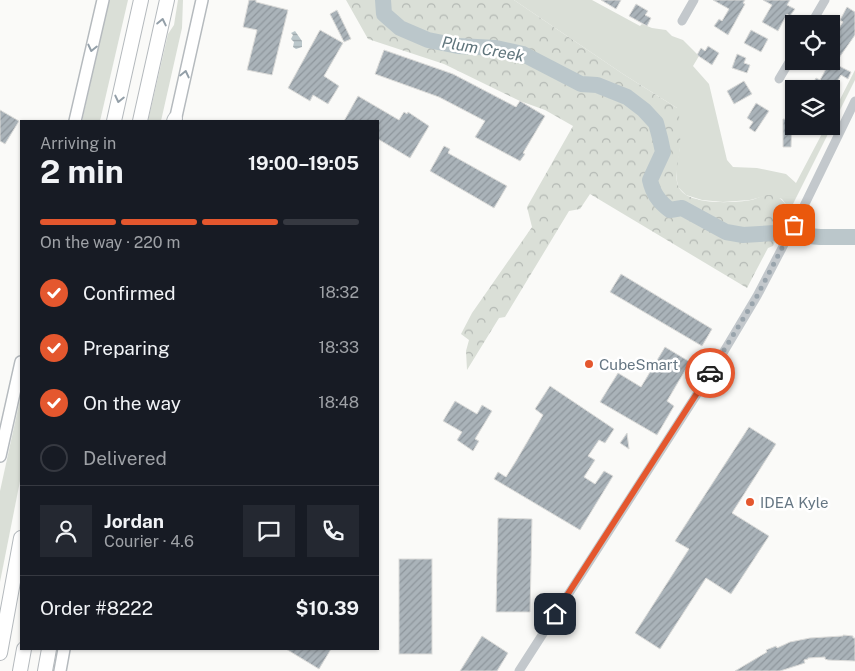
<!DOCTYPE html>
<meta charset="utf-8">
<style>
:root{--surface:#171b24;--page:#242831;--text:#f1f3f6;--muted:#9ea1a6;--line:#363941;--accent:#e4572e}
body{margin:0;font-family:"Public Sans",sans-serif;background:var(--page);color:var(--text);height:100vh;display:flex;flex-direction:column;font-size:19px;white-space:nowrap}
*{box-sizing:border-box;margin:0}
p{font-size:16px;color:var(--muted)}
.icon{flex:none;width:28px;height:28px;fill:none;stroke:currentColor;stroke-width:2;stroke-linecap:round;stroke-linejoin:round}
.map{position:relative;flex:1;overflow:hidden}
.side{position:absolute;left:20px;top:120px;width:359px;height:530px;display:flex;flex-direction:column;background:var(--surface);border-radius:0px;box-shadow:0 1px 4px #0004}
.side>*{flex:none}
.tools{position:absolute;left:785px;top:15px;display:grid;gap:10px}
.tools a{display:grid;place-items:center;width:55px;height:55px;border-radius:0px;background:var(--surface);box-shadow:0 1px 4px #0004;font-size:25px}
.pin{position:absolute;display:grid;place-items:center;width:42px;height:42px;color:#fff;margin:-21px;border-radius:10px;box-shadow:0 2px 8px #0006}
.courier{position:absolute;display:grid;place-items:center;width:50px;height:50px;margin:-25px;border:4px solid #e4572e;border-radius:50%;background:#fff;color:#222;box-shadow:0 1px 6px #0007}
.head em{font-style:normal;font-weight:700}
.head div{display:flex;flex-direction:column-reverse}
.head{display:flex;align-items:center;justify-content:space-between;height:85px;padding:0 20px}
h1{font-size:32px;font-weight:700;line-height:38px}
.bar{display:grid;grid-template-columns:repeat(4,1fr);gap:8px 5px;align-content:center;height:60px;padding:0 20px}
.bar i{height:6px;border-radius:4px;background:var(--line)}
.bar .current{background:var(--accent)}
.bar p{grid-column:span 4}
.line{display:flex;align-items:center;gap:12px;padding:0 20px;border-top:1px solid var(--line)}
.line div{flex:1}
.round{display:grid;place-items:center;flex:none;width:52px;height:52px;border-radius:0px;background:var(--page)}
ol{padding:0 20px;list-style:none}
li{display:flex;align-items:center;gap:15px;height:55px}
li p{margin-inline-start:auto}
li .icon{padding:5px;border-radius:50%;background:var(--accent);color:#fff;stroke-width:4}
li:last-child{color:var(--muted)}
li i{width:28px;height:28px;border:2px solid var(--line);border-radius:50%}
.map>svg:first-child{display:block}
.grass{fill:#dadfd7}
.forest{fill:url(#forest-crowns)}
.water{fill:url(#water-rules)}
.lines{fill:none;stroke-linecap:round;stroke-linejoin:round}
.river{stroke:#bbc7cb;stroke-width:16}
.building{fill:url(#building-hatch);stroke:#dcdcda}
.major-casing{stroke:#b5babe;stroke-width:14}
.highway-casing{stroke:#b4b9bd;stroke-width:16}
.minor{stroke:#c3c8cc;stroke-width:9}
.major{stroke:#fff;stroke-width:11}
.highway{stroke:#fff;stroke-width:14}
.oneway{stroke:#939fa8}
.done{stroke:#99a4ac;stroke-width:5;stroke-dasharray:0 9}
.route{stroke:#e4572e;stroke-width:6}
.poi-dot{fill:#e4572e;stroke:#fff;stroke-width:2}
.labels{text-anchor:middle;dominant-baseline:central;stroke-width:5;stroke-linejoin:round;paint-order:stroke}
.poi-label{font-size:15px;fill:#657683;stroke:#fff;text-anchor:start}
.water-label{font-size:16px;font-style:italic;fill:#60757c;stroke:#fff}
</style>
<div class="map">
<svg width="855" height="671" viewBox="0 0 855 671">
<defs>
<pattern id="forest-crowns" width="20" height="18" patternUnits="userSpaceOnUse" patternTransform="scale(1.25)"><rect width="20" height="18" fill="#dadfd7"/><path d="M2 6a3 3 0 1 1 6 0M12 15a3 3 0 1 1 6 0" fill="none" stroke="#b4b9b4"/></pattern>
<pattern id="water-rules" width="6" height="5" patternUnits="userSpaceOnUse" patternTransform="scale(1.25)"><rect width="6" height="5" fill="#bbc7cb"/><path d="M0 2.5h6" fill="none" stroke="#9ca6aa"/></pattern>
<pattern id="building-hatch" width="6" height="6" patternUnits="userSpaceOnUse" patternTransform="scale(1.25)"><rect width="6" height="6" fill="#aab3b9"/><path d="M-1 1l2-2M0 6l6-6M5 7l2-2" fill="none" stroke="#8e969c"/></pattern>
</defs>
<rect width="100%" height="100%" fill="#fafaf8"/>
<g class="grass">
<polygon points="109,0 128,0 100,121 82,121"/>
<polygon points="178,0 183,0 182,28 161,121 148,121 168,34 174,25"/>
<polygon points="514,0 592,0 640,26 642,24 652,28 666,30 672,36 683,40 699,56 693,66 709,84 727,160 733,167 757,168 786,174 796,183 826,126 831,126 831,117 855,70 855,80 790,210 782,199 769,195 750,200 723,202 702,200 686,195 678,187 677,181 676,169 680,147 677,108 623,74"/>
<polygon points="21,395 21,476 0,582 0,491"/>
</g>
<path class="forest" d="M 346,0 L 514,0 L 623,74 L 677,108 L 679,110 C 679,122 681,136 680,148 C 679,160 674,174 678,186 C 686,206 734,203 751,200 C 756,199 763,195 769,195 C 779,194 785,203 790,210 L 773,246 L 768,248 L 747,288 L 590,194 L 580,209 L 569,211 L 505,317 L 499,318 L 467,370 L 466,351 L 469,340 L 461,334 L 472,313 L 532,227 L 527,207 L 573,126 L 545,110 L 520,101 L 444,64 L 368,39 Z"/>
<polygon class="water" points="295,31 302,41 302,47 296,49 293,47 294,42 291,39 293,35 291,33"/>
<g class="lines">
<path class="river" d="M 383,0 L 384,14 L 400,28 L 428,40 L 458,46 L 496,48 L 523,54 L 581,84 L 597,85 L 627,97 L 644,110 L 656,123 L 660,138 L 663,152 L 650,180 C 653,193 658,201 670,210 L 682,208 L 726,232 L 743,235 L 775,233 L 820,237 L 855,237"/>
</g>
<g class="building">
<polygon points="249,0 256,0 256,2 288,10 272,75 247,70 257,30 243,27"/>
<polygon points="601,0 621,0 616,9"/>
<polygon points="713,0 745,0 743,3 745,4 728,35 714,26 719,19 722,21 729,9"/>
<polygon points="763,0 790,0 787,5 795,9 790,16 787,14 778,31 762,22 772,5"/>
<polygon points="636,4 648,11 645,15 651,18 647,26 629,16"/>
<polygon points="847,7 855,12 855,35 839,58 837,65 851,72 848,79 841,75 833,89 819,89 812,85 816,78 820,80 827,67 817,61 831,61 831,31 835,34 843,22 840,20"/>
<polygon points="337,10 351,39 344,42 330,14"/>
<polygon points="320,30 343,43 324,76 339,86 328,104 313,95 310,101 288,88"/>
<polygon points="751,30 768,39 761,52 744,43"/>
<polygon points="708,46 719,53 712,65 697,55 701,48 705,51"/>
<polygon points="384,50 453,74 516,107 520,101 545,116 523,153 525,154 520,161 475,137 485,121 439,97 375,74"/>
<polygon points="737,54 746,58 744,63 750,65 747,73 732,68"/>
<polygon points="744,81 752,94 734,104 727,91"/>
<polygon points="358,96 399,120 404,112 407,114 408,112 429,126 410,158 378,139 378,121 344,121"/>
<polygon points="756,103 769,111 755,132 749,128 753,122 747,118"/>
<polygon points="0,110 19,121 5,144 0,141"/>
<polygon points="783,119 792,120 791,147 783,147"/>
<polygon points="444,146 450,149 448,153 507,186 494,208 430,171"/>
<polygon points="621,274 712,329 702,346 610,292"/>
<polygon points="665,347 690,362 667,401 674,406 657,435 600,402 618,373 641,387"/>
<polygon points="550,386 614,429 605,443 599,440 588,456 595,460 584,477 595,484 604,471 613,476 580,530 494,479 498,472 506,477 516,461 543,415 535,409"/>
<polygon points="455,401 477,414 482,405 492,411 475,439 479,441 473,451 457,440 462,432 443,421"/>
<polygon points="749,427 776,444 732,513 769,536 731,594 706,578 660,649 635,633 689,549 675,541"/>
<polygon points="627,433 629,449 620,443"/>
<polygon points="498,518 532,519 530,612 496,612"/>
<rect x="399" y="559" width="33" height="95"/>
<polygon points="843,635 853,636 853,638 855,638 855,661 828,660 825,659 825,657 808,658 808,659 804,660 805,663 780,671 735,671 767,652 766,650 776,646 777,648 790,642 810,638 843,636"/>
<polygon points="482,636 508,653 497,671 460,671"/>
<polygon points="286,649 331,649 319,669"/>
</g>
<g class="lines">
<g class="major-casing">
<g id="major">
<polyline points="75,121 103,0"/>
<polyline points="175,121 202,0"/>
<polyline points="0,456 21,362"/>
<polyline points="60,671 64,649"/>
</g>
</g>
<g class="highway-casing">
<g id="highway">
<polyline points="114,121 141,0"/>
<polyline points="140,121 167,0"/>
<polyline points="174,121 175,119"/>
<polyline points="0,653 21,538"/>
<polyline points="20,671 24,649"/>
<polyline points="45,671 49,649"/>
</g>
</g>
<g class="minor">
<polyline points="682,21 694,0"/>
<polyline points="811,24 825,0"/>
<polyline points="779,79 794,54"/>
<polyline points="519,671 717,363 757,296 803,208 855,101"/>
</g>
<use href="#major" class="major"/>
<use href="#highway" class="highway"/>
</g>
<defs><path id="oneway-chevron" d="M-2-3.5L2.5 0L-2 3.5" fill="none" stroke-width="1.6" stroke-linecap="round" stroke-linejoin="round" transform="scale(1.25)"/></defs>
<g class="oneway">
<use href="#oneway-chevron" transform="translate(162 22) rotate(-78)"/>
<use href="#oneway-chevron" transform="translate(92 48) rotate(103)"/>
<use href="#oneway-chevron" transform="translate(185 74) rotate(-77)"/>
<use href="#oneway-chevron" transform="translate(119 99) rotate(103)"/>
</g>
<g class="lines">
<polyline class="done" points="710,373 757,296 794,225"/>
<polyline class="route" points="555,614 710,373"/>
</g>
<g class="poi-dot">
<circle cx="589" cy="364" r="5"/>
<circle cx="750" cy="502" r="5"/>
</g>
<g class="labels">
<g class="poi-label">
<text x="599" y="364">CubeSmart</text>
<text x="760" y="502">IDEA Kyle</text>
</g>
<g class="water-label">
<text transform="translate(483 49) rotate(10)">Plum Creek</text>
</g>
</g>
</svg>
<div class="tools">
<a><svg class="icon" aria-label="locate" viewBox="0 0 24 24"><circle cx="12" cy="12" r="6"/><path d="M12 2v4M12 18v4M2 12h4M18 12h4"/></svg></a>
<a><svg class="icon" aria-label="layers" viewBox="0 0 24 24"><path d="M12 4l9 5-9 5-9-5zM3 14l9 5 9-5"/></svg></a>
</div>
<div class="pin" style="left:794px;top:225px;background:#ea580c"><svg class="icon" aria-label="bag" viewBox="0 0 24 24"><path d="M5 8h14l-1 12H6zM9 8a3 3 0 0 1 6 0"/></svg></div>
<div class="pin" style="left:555px;top:614px;background:#1f2937"><svg class="icon" aria-label="home" viewBox="0 0 24 24"><path d="M3 11l9-7 9 7M6 9v11h12V9"/></svg></div>
<div class="courier" style="left:710px;top:373px"><svg class="icon" aria-label="car" viewBox="0 0 24 24"><path d="M5 17H2v-5l4-1 3-4h7l3 4 3 1v5h-3M9 17h6M6 11h13"/><circle cx="7" cy="17" r="2"/><circle cx="17" cy="17" r="2"/></svg></div>
<section class="side">
<div class="head"><div><h1>2 min</h1><p>Arriving in</p></div><em>19:00–19:05</em></div>
<div class="bar"><i class="current"></i><i class="current"></i><i class="current"></i><i></i><p>On the way · 220 m</p></div>
<ol>
<li><svg class="icon" aria-label="check" viewBox="0 0 24 24"><path d="M5 12l5 5 9-10"/></svg>Confirmed<p>18:32</p></li>
<li><svg class="icon" aria-label="check" viewBox="0 0 24 24"><path d="M5 12l5 5 9-10"/></svg>Preparing<p>18:33</p></li>
<li><svg class="icon" aria-label="check" viewBox="0 0 24 24"><path d="M5 12l5 5 9-10"/></svg>On the way<p>18:48</p></li>
<li><i></i>Delivered</li>
</ol>
<div class="line" style="height:90px"><a class="round"><svg class="icon" aria-label="person" viewBox="0 0 24 24"><circle cx="12" cy="8" r="4"/><path d="M4 21q1-7 8-7t8 7"/></svg></a><div><b>Jordan</b><p>Courier · 4.6</p></div><a class="round"><svg class="icon" aria-label="chat" viewBox="0 0 24 24"><path d="M4 5h16v11H9l-5 4z"/></svg></a><a class="round"><svg class="icon" aria-label="phone" viewBox="0 0 24 24"><path d="M5 4h4l2 5-3 2q2 4 5 5l2-3 5 2v4C11 20 4 13 5 4z"/></svg></a></div>
<div class="line" style="height:65px"><div>Order #8222</div><b>$10.39</b></div>
</section>
</div>
